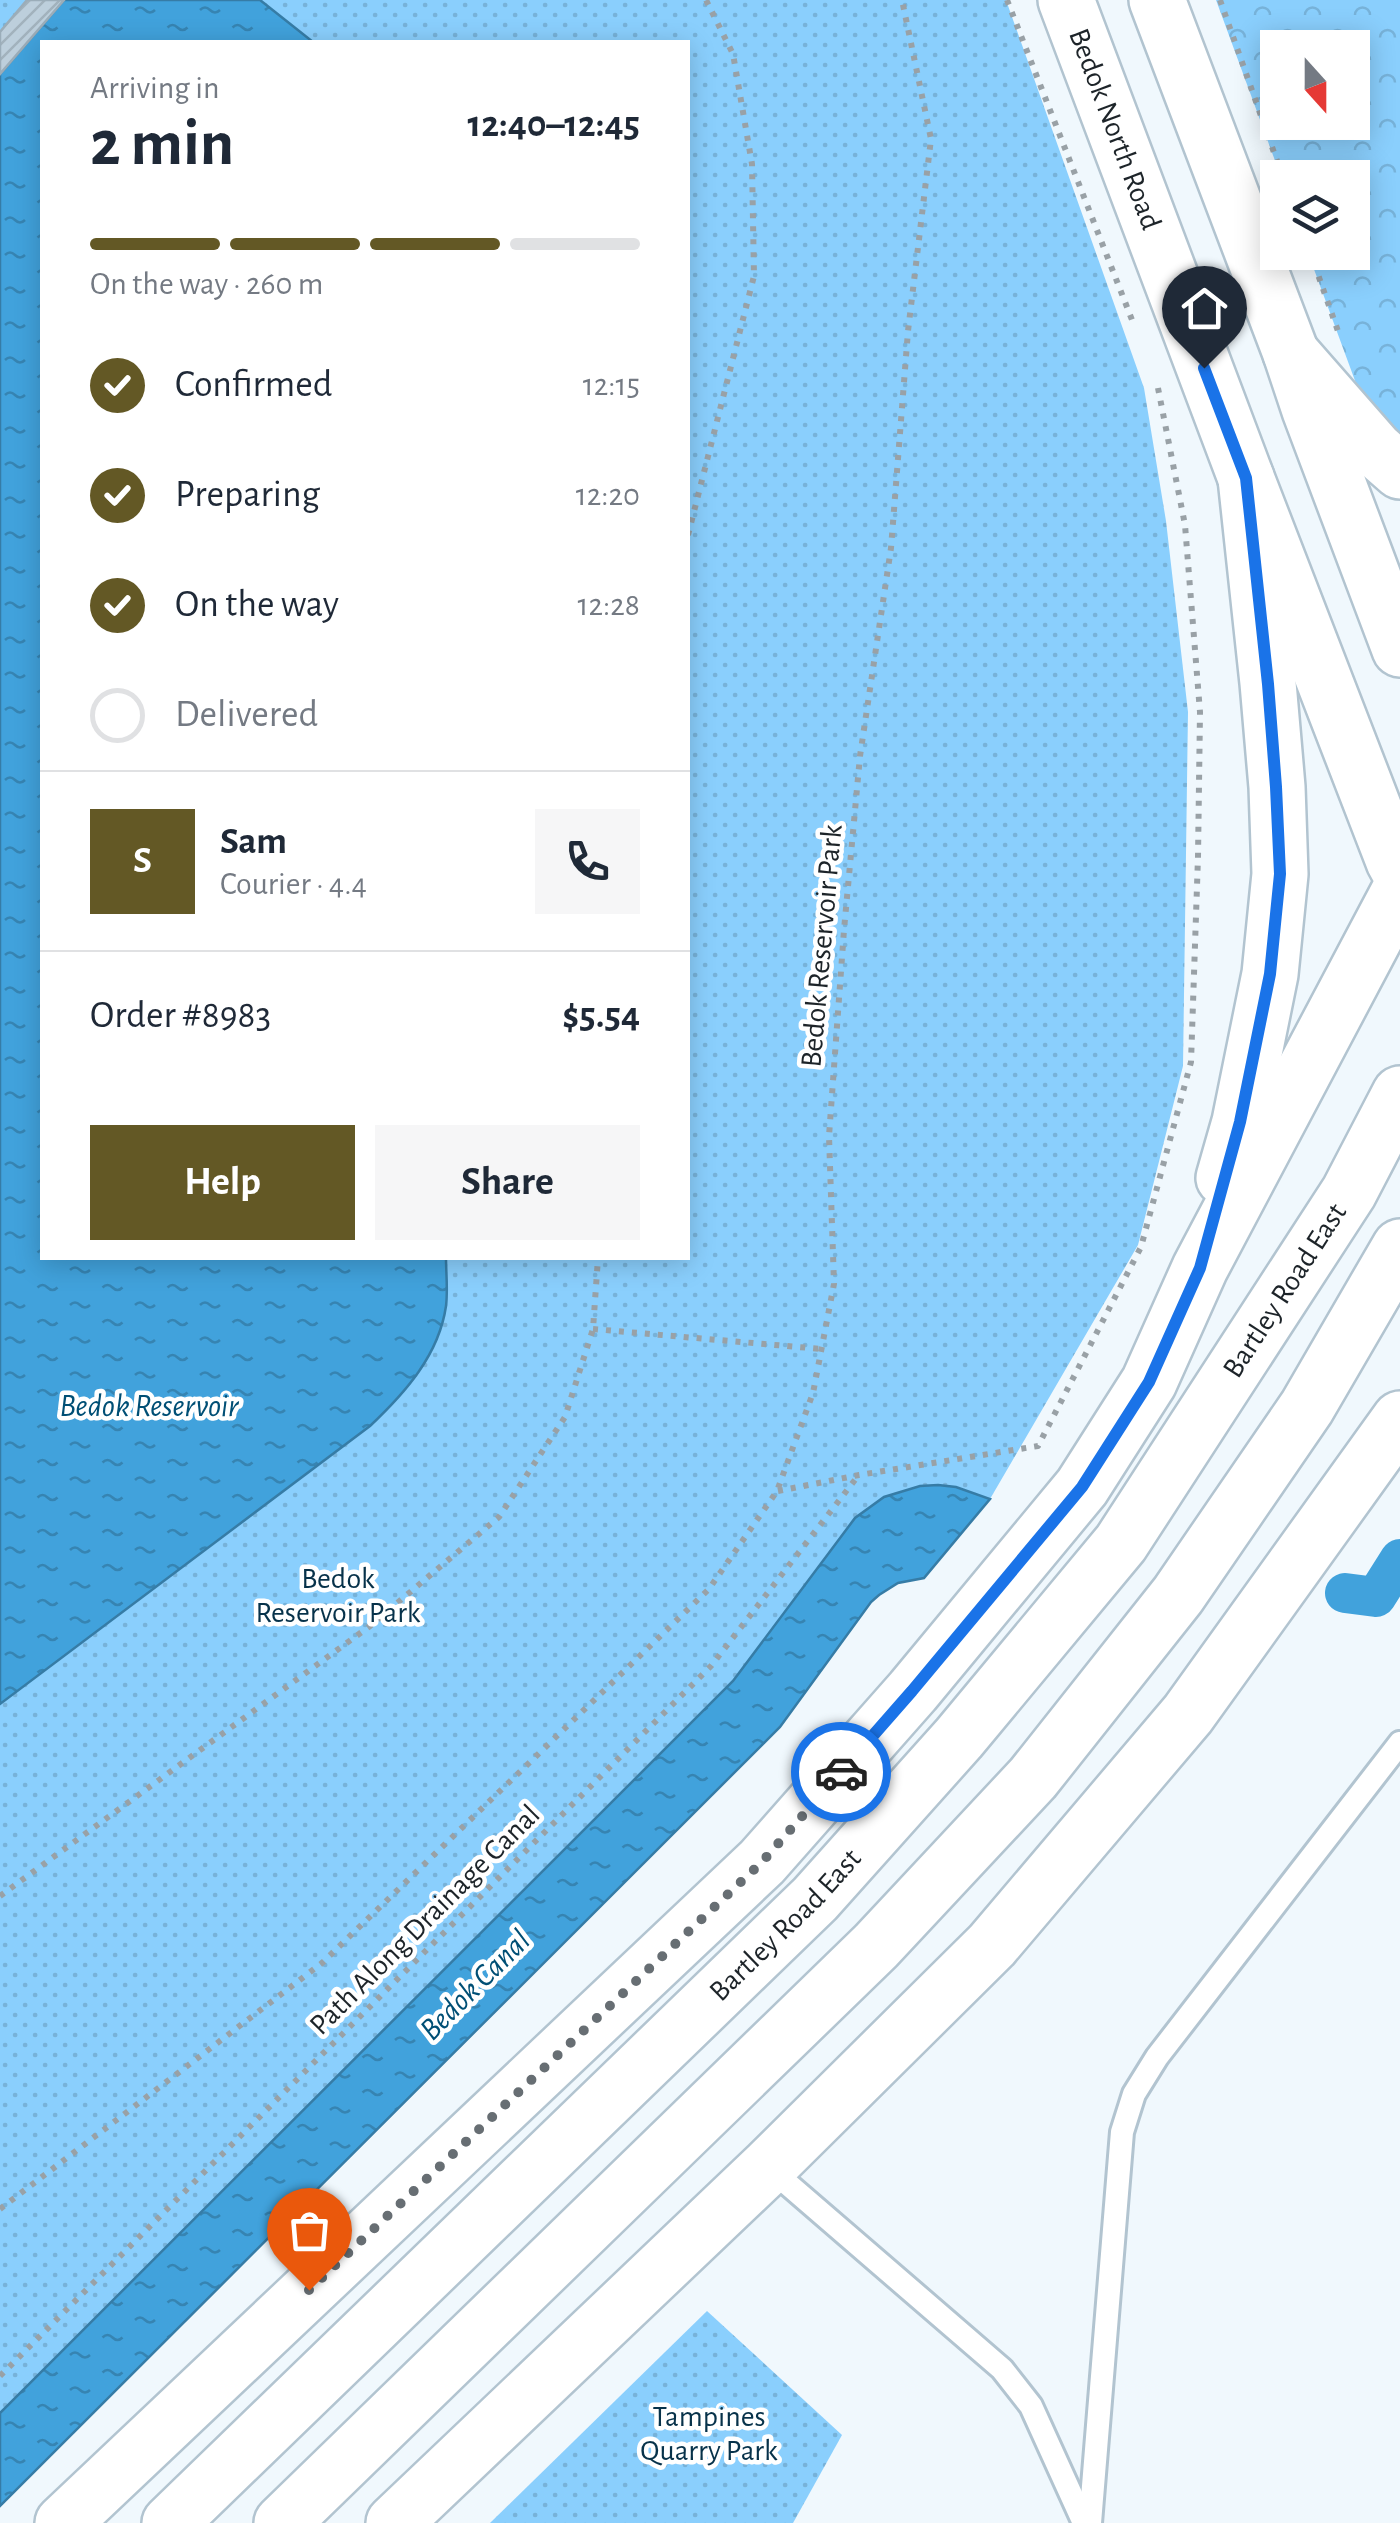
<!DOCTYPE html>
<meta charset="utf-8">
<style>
:root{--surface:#fff;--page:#f6f6f7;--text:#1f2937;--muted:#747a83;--line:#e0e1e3;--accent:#635825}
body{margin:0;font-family:"Alegreya Sans",sans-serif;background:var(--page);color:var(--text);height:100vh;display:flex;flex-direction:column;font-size:38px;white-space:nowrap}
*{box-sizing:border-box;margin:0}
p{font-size:32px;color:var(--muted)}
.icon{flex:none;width:55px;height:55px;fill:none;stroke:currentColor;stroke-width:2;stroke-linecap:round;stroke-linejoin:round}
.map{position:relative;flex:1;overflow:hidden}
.side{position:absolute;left:40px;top:40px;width:650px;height:1220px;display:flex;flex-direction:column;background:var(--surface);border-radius:0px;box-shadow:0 5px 25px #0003}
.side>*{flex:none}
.needle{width:65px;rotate:159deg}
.tools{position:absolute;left:1260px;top:30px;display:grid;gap:20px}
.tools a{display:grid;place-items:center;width:110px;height:110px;border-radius:0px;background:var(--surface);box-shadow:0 5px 25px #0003;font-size:50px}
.pin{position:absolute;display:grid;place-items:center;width:85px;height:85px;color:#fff;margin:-102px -42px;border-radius:50% 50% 50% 0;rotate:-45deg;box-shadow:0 0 10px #0007}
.pin .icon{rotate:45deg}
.courier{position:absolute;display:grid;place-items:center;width:100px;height:100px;margin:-50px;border:8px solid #1a73e8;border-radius:50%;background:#fff;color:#222;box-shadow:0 2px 12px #0007}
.summary em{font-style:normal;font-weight:600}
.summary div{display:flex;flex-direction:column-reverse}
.summary{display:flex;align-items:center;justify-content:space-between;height:170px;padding:0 50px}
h1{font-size:65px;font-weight:600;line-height:75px}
.bar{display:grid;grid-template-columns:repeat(4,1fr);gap:15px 10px;align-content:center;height:120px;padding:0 50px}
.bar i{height:12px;border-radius:8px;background:var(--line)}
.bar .selected{background:var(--accent)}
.bar p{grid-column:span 4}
.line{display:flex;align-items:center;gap:25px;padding:0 50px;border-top:2px solid var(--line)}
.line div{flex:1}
.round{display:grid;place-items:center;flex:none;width:105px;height:105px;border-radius:0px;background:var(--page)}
ol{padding:0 50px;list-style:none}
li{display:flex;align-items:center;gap:30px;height:110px}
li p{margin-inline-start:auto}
li .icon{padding:10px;border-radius:50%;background:var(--accent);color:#fff;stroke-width:4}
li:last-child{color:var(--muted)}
li i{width:55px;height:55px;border:5px solid var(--line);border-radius:50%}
.cta{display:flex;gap:20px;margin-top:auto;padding:20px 50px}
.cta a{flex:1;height:115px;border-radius:0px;background:var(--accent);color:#fff;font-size:40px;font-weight:600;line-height:115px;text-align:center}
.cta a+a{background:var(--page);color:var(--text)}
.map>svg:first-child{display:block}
.forest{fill:url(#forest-crowns);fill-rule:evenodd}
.park{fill:url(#park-dots);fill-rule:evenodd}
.water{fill:url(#water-ripples);stroke:#367ca6;stroke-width:2.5}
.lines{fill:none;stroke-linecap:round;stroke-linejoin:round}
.canal{stroke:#41a2dc;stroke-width:40}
.building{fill:url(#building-hatch);stroke:#9badb9;stroke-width:2.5}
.service-casing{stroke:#b2c4d0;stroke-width:28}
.primary-casing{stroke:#b2c4d0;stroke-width:60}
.trunk-casing{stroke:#b2c4d0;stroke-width:60}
.path{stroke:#99a1a6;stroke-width:6;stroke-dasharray:5 8;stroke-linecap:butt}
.service{stroke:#fff;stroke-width:22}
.primary{stroke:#fff;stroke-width:55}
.trunk{stroke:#fff;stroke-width:55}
.done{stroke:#676e73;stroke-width:10;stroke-dasharray:0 18}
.route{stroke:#1a73e8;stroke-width:12}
.labels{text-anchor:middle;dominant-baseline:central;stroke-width:9;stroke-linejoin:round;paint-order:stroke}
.street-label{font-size:30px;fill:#1d2429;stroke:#fff}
.park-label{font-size:30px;fill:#07324a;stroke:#fff}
.water-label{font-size:32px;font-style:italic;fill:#004f75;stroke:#fff}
</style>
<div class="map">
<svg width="1400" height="2523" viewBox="0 0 1400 2523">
<defs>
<pattern id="forest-crowns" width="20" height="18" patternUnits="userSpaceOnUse" patternTransform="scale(2.5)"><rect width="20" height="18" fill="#8acffd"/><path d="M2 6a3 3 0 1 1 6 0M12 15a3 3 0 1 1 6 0" fill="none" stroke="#77b2d9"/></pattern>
<pattern id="park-dots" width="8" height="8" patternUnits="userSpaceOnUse" patternTransform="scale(2.5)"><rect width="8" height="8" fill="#8acffd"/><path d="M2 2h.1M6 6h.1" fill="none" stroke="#77b2d9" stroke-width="1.8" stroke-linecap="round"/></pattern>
<pattern id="water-ripples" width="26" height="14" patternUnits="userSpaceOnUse" patternTransform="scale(2.5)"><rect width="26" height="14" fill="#41a2dc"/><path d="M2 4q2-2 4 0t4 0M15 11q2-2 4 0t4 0" fill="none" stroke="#3684b2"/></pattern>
<pattern id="building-hatch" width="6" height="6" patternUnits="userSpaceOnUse" patternTransform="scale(2.5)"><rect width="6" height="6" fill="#bdcfdc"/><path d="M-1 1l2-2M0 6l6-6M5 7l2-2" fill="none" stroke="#a2b2bd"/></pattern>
</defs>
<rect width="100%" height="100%" fill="#f0f8fd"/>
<path class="forest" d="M 1216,0 L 1400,0 L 1400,434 L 1368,416 L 1308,253 L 1352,252 L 1352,178 L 1281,177 ZM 1278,48 L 1352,48 L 1352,122 L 1278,122 Z"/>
<g class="park">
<path d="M 0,0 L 1006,0 L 1144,388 L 1166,521 L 1188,712 L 1183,1066 L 1138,1245 L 990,1499 L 956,1487 L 920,1486 L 884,1497 L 855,1518 L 733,1681 L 0,2413 ZM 42,42 L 688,42 L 688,1258 L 42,1258 Z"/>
<polygon points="707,2311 842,2435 793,2523 490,2523"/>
</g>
<g class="water">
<path d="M 64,0 L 260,0 L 313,42 L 42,42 L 42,1258 L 446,1258 C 446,1273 448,1290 446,1306 C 439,1355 405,1393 370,1426 L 0,1704 L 0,74 Z"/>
<polygon points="938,1485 956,1487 990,1499 924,1578 898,1583 879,1595 871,1602 780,1727 0,2506 0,2413 733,1681 855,1518 884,1497 920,1486"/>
</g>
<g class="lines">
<polyline class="canal" points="1345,1593 1376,1597 1400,1559"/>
</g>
<polygon class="building" points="27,0 64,0 0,74 0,32"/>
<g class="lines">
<g class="service-casing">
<g id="service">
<polyline points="768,2167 1002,2369 1031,2406 1084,2523"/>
<polyline points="1090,2523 1122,2132 1134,2094 1157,2057 1400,1743"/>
</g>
</g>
<g class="primary-casing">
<g id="primary">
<path id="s1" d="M 1066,0 L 1246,478 L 1394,861 L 1400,872"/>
<polyline points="1157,0 1291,353 1310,410 1400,649"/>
</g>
</g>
<g class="trunk-casing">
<g id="trunk">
<polyline points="1291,353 1376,450 1400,471"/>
<polyline points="1224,1178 1240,1122 1270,974 1280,874 1277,787 1268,683 1246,478"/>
<polyline points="63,2523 762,1862 913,1691 1082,1487 1149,1382 1200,1268 1400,890"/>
<path id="s2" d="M 170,2523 L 815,1899 L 959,1738 L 1121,1543 L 1349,1192 L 1400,1094"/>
<polyline points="282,2523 876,1946 1033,1778 1178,1595 1307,1407 1400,1247"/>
<polyline points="394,2523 768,2167 992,1945 1188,1714 1400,1419"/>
</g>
</g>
<g class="path">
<polyline points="1007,0 1134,325"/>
<polyline points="1220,0 1283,178"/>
<polyline points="1310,252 1339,334"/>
<polyline points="688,535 754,276 752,164 733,54 706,0"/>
<polyline points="593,1329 821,1349"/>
<polyline points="778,1491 859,1475 1038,1446 1141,1247 1191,1062 1198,857 1200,712 1185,525 1157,383"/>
<polyline points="0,1896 370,1626 499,1517 565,1417 593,1329 598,1258"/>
<polyline points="0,2209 322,1963 709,1589 777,1491 813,1393 834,1284 829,1136 844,930 860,756 891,548 908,331 931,139 902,0"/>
<polyline points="0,2376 711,1666 858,1476"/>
</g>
<use href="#service" class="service"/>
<use href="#primary" class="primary"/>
<use href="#trunk" class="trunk"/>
</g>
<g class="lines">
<polyline class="done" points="309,2290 762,1862 841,1772"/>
<polyline class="route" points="841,1772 912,1691 1082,1487 1149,1382 1200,1268 1240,1122 1270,974 1280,874 1276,787 1268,684 1246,478 1204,368"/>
</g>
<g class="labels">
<g class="street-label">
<text stroke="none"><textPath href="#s1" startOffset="138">Bedok North Road</textPath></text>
<text transform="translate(822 946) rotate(-85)">Bedok Reservoir Park</text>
<text stroke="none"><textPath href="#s2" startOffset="1668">Bartley Road East</textPath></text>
<text transform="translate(425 1920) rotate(-45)">Path Along Drainage Canal</text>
<text stroke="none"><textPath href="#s2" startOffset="858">Bartley Road East</textPath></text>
</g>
<g class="park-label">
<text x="338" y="1579">Bedok<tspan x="338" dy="34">Reservoir Park</tspan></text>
<text x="709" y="2417">Tampines<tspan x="709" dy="34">Quarry Park</tspan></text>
</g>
<g class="water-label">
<text x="149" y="1406">Bedok Reservoir</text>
<text transform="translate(475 1985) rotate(-45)">Bedok Canal</text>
</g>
</g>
</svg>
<div class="tools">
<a><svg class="needle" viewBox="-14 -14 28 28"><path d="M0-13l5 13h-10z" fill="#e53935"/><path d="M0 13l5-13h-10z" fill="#747a83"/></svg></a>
<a><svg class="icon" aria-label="layers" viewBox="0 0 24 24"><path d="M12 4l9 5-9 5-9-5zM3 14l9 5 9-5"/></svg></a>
</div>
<div class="pin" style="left:309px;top:2290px;background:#ea580c"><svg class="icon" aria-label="bag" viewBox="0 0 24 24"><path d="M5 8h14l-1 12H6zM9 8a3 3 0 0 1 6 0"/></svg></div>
<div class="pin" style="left:1204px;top:368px;background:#1f2937"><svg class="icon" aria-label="home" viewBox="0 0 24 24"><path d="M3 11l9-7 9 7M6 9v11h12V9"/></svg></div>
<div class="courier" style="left:841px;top:1772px"><svg class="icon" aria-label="car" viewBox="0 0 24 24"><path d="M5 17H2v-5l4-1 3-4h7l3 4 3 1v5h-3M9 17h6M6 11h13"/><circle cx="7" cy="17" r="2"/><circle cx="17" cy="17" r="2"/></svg></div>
<section class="side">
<div class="summary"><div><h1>2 min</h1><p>Arriving in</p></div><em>12:40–12:45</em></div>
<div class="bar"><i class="selected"></i><i class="selected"></i><i class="selected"></i><i></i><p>On the way · 260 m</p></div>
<ol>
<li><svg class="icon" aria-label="check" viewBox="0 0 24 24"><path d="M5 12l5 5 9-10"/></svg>Confirmed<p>12:15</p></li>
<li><svg class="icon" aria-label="check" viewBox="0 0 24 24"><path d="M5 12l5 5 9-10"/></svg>Preparing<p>12:20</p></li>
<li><svg class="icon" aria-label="check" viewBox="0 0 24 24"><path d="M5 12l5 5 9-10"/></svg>On the way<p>12:28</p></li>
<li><i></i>Delivered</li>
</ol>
<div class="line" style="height:180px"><b class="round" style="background:var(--accent);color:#fff">S</b><div><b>Sam</b><p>Courier · 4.4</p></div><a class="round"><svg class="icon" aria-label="phone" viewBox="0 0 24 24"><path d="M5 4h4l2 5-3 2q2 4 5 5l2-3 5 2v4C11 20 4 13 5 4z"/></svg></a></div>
<div class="line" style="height:130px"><div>Order #8983</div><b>$5.54</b></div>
<div class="cta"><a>Help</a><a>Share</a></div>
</section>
</div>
